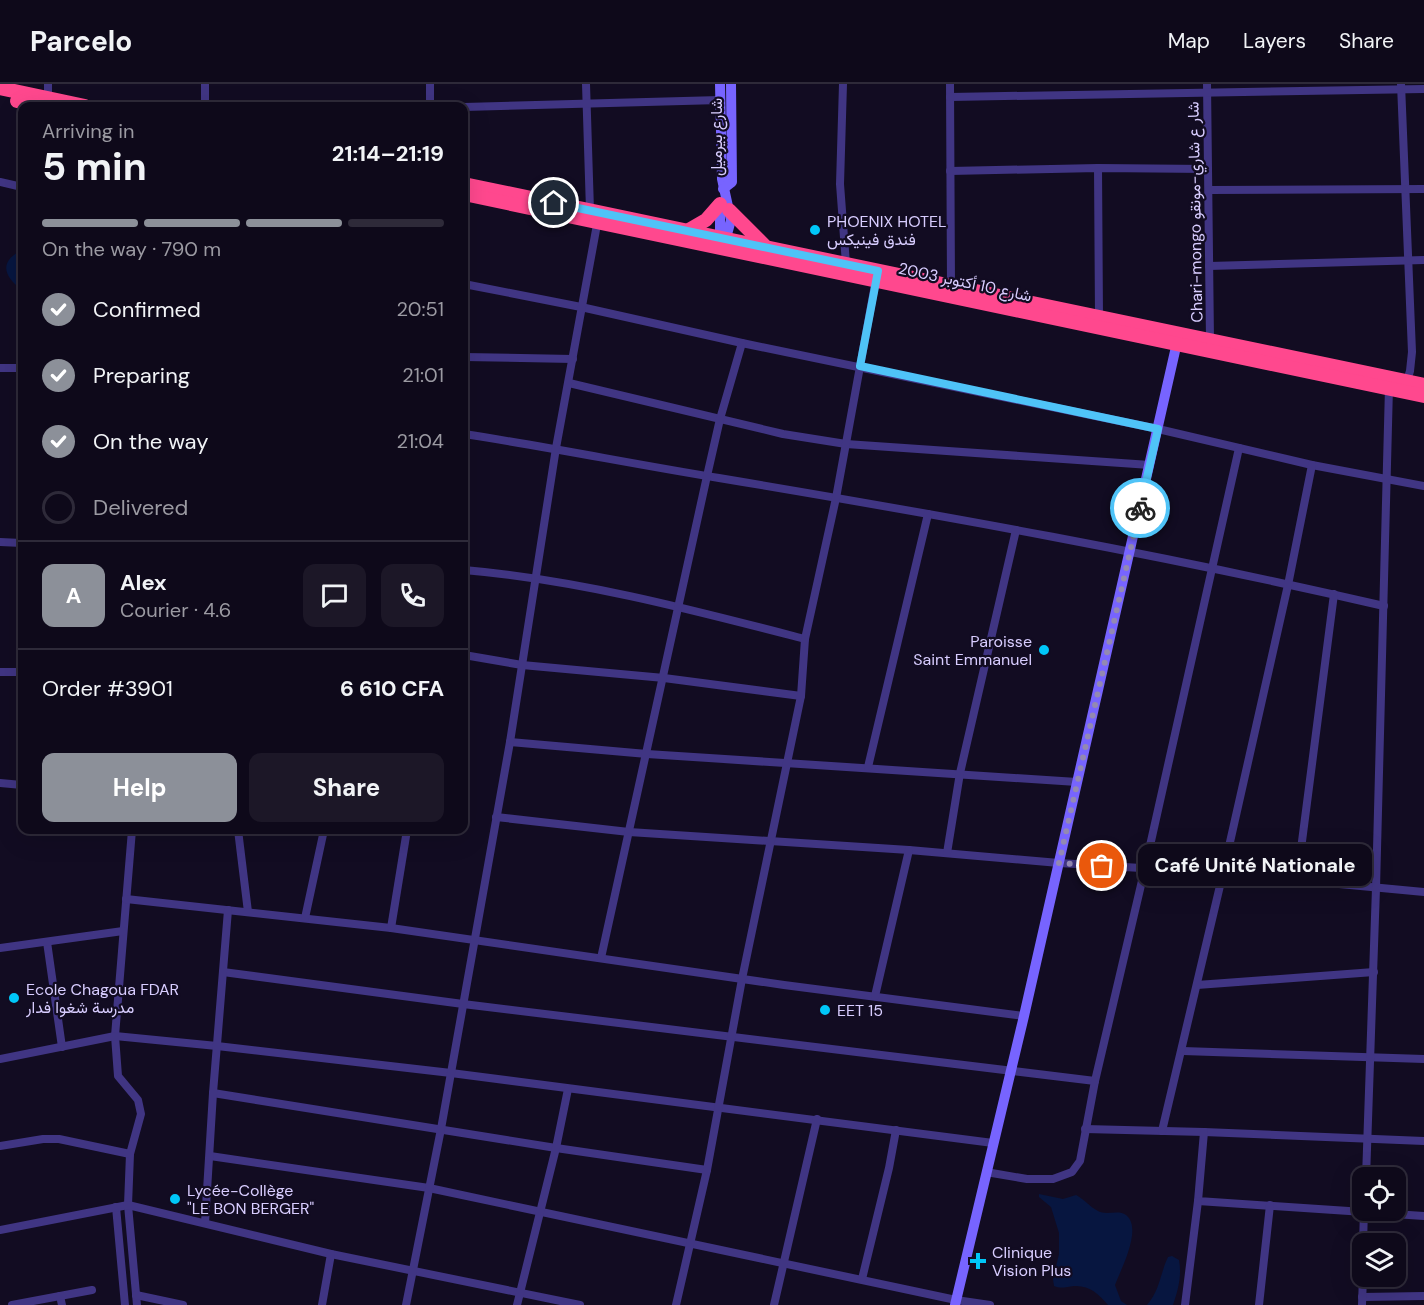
<!DOCTYPE html>
<meta charset="utf-8">
<style>
:root{--surface:#0e091a;--page:#1c1727;--text:#f1f3f6;--muted:#9b9aa2;--line:#2e2a39;--accent:#8c9099}
body{margin:0;font-family:"DM Sans",Vazirmatn,sans-serif;background:var(--page);color:var(--text);height:100vh;display:flex;flex-direction:column;font-size:22px;white-space:nowrap}
*{box-sizing:border-box;margin:0}
p{font-size:20px;color:var(--muted)}
.icon{flex:none;width:33px;height:33px;fill:none;stroke:currentColor;stroke-width:2;stroke-linecap:round;stroke-linejoin:round}
.map{position:relative;flex:1;overflow:hidden}
.details{position:absolute;left:18px;top:18px;width:450px;height:732px;display:flex;flex-direction:column;background:var(--surface);border-radius:12px;box-shadow:0 6px 24px #0002,0 0 0 2px var(--line)}
.details>*{flex:none}
.controls{position:absolute;left:1352px;top:1083px;display:grid;gap:12px}
.controls a{display:grid;place-items:center;width:54px;height:54px;border-radius:12px;background:var(--surface);box-shadow:0 6px 24px #0002,0 0 0 2px var(--line);font-size:30px}
.pin{position:absolute;display:grid;place-items:center;width:51px;height:51px;color:#fff;margin:-26px;border:3px solid #fff;border-radius:50%;box-shadow:0 2px 6px #0007}
.courier{position:absolute;display:grid;place-items:center;width:60px;height:60px;margin:-30px;border:4px solid #4fc3f7;border-radius:50%;background:#fff;color:#222;box-shadow:0 2px 8px #0007}
.bubble{position:absolute;height:42px;border-radius:12px;background:var(--surface);box-shadow:0 6px 24px #0002,0 0 0 2px var(--line);font-size:20px;font-weight:700;line-height:42px;text-align:center}
.head em{font-style:normal;font-weight:700}
.head div{display:flex;flex-direction:column-reverse}
.head{display:flex;align-items:center;justify-content:space-between;height:102px;padding:0 24px}
h1{font-size:39px;font-weight:700;line-height:45px}
.bar{display:grid;grid-template-columns:repeat(4,1fr);gap:9px 6px;align-content:center;height:72px;padding:0 24px}
.bar i{height:8px;border-radius:4px;background:var(--line)}
.bar .selected{background:var(--accent)}
.bar p{grid-column:span 4}
.line{display:flex;align-items:center;gap:15px;padding:0 24px;border-top:2px solid var(--line)}
.line div{flex:1}
.round{display:grid;place-items:center;flex:none;width:63px;height:63px;border-radius:12px;background:var(--page)}
ol{padding:0 24px;list-style:none}
li{display:flex;align-items:center;gap:18px;height:66px}
li p{margin-inline-start:auto}
li .icon{padding:6px;border-radius:50%;background:var(--accent);color:#fff;stroke-width:4}
li:last-child{color:var(--muted)}
li i{width:33px;height:33px;border:3px solid var(--line);border-radius:50%}
.button{display:flex;gap:12px;margin-top:auto;padding:12px 24px}
.button a{flex:1;height:69px;border-radius:12px;background:var(--accent);color:#fff;font-size:24px;font-weight:700;line-height:69px;text-align:center}
.button a+a{background:var(--page);color:var(--text)}
header{display:flex;align-items:center;gap:36px;box-sizing:border-box;height:84px;padding:0 30px;background:var(--surface);border-bottom:2px solid var(--line)}
header strong{font-size:28px}
nav{display:flex;gap:33px;margin-inline-start:auto;font-size:21px}
.map>svg:first-child{display:block}
.water{fill:#071640}
.lines{fill:none;stroke-linecap:round;stroke-linejoin:round}
.street{stroke:#403583;stroke-width:8}
.secondary{stroke:#7764ff;stroke-width:10}
.highway{stroke:#ff488e;stroke-width:14}
.done{stroke:#9389b2;stroke-width:6;stroke-dasharray:0 10.8}
.route{stroke:#4fc3f7;stroke-width:8}
.poi-dot{fill:#00c7f8;stroke:#120c22;stroke-width:2}
.labels{text-anchor:middle;dominant-baseline:central;stroke-width:4.5;stroke-linejoin:round;paint-order:stroke}
.street-label{font-size:16px;fill:#d8cdff;stroke:#120c22}
.poi-label{font-size:16px;fill:#d8cdff;stroke:#120c22;text-anchor:start}
</style>
<header>
<strong>Parcelo</strong>
<nav><a>Map</a><a>Layers</a><a>Share</a></nav>
</header>
<div class="map">
<svg width="1424" height="1221" viewBox="0 0 1424 1221">
<rect width="100%" height="100%" fill="#120c22"/>
<g class="water">
<path d="M 22,166 L 22,206 C 2,191 0,177 22,166 Z"/>
<path d="M 1039,1110 L 1063,1115 L 1076,1111 C 1084,1115 1090,1123 1098,1127 C 1107,1132 1118,1125 1126,1131 C 1143,1144 1121,1185 1115,1201 L 1121,1217 L 1127,1221 L 1108,1221 C 1099,1210 1089,1201 1074,1202 C 1066,1203 1061,1205 1054,1202 L 1053,1195 L 1059,1170 L 1059,1149 L 1051,1123 L 1039,1113 Z"/>
<path d="M 1172,1172 L 1179,1176 C 1182,1192 1178,1206 1173,1221 L 1147,1221 C 1160,1206 1160,1190 1168,1173 Z"/>
</g>
<g class="lines">
<g class="street">
<polyline points="48,0 48,15"/>
<polyline points="430,0 430,22"/>
<polyline points="586,0 590,126"/>
<polyline points="843,0 840,100 846,180"/>
<polyline points="950,0 951,202"/>
<polyline points="1207,0 1210,256"/>
<polyline points="1401,0 1412,268 1410,287 1406,300"/>
<polyline points="950,13 1424,5"/>
<polyline points="205,22 205,0"/>
<polyline points="464,23 720,16"/>
<polyline points="1098,84 1099,233"/>
<polyline points="950,87 1098,84 1208,85"/>
<polyline points="0,98 22,103"/>
<polyline points="1209,106 1424,105"/>
<polyline points="464,130 466,111"/>
<polyline points="1209,182 1424,176"/>
<polyline points="464,200 581,223 742,259 1158,345 1312,381 1424,402"/>
<polyline points="464,273 573,275"/>
<polyline points="0,284 22,284"/>
<polyline points="569,299 783,350 846,360 1150,381"/>
<path d="M 464,350 C 549,363 633,380 719,394 C 941,431 1164,471 1384,522"/>
<polyline points="0,458 22,459"/>
<path d="M 464,486 C 580,496 693,526 805,555"/>
<polyline points="464,571 522,581 664,594 801,612"/>
<polyline points="0,588 22,588"/>
<polyline points="510,658 647,670 1077,698"/>
<polyline points="868,683 928,430"/>
<polyline points="0,699 22,701"/>
<polyline points="496,733 629,748 909,766 1059,779 1223,789 1424,808"/>
<polyline points="132,746 115,952 118,992 138,1016 141,1030 130,1070 128,1121 137,1221"/>
<polyline points="238,746 248,828"/>
<polyline points="947,769 960,689 1016,446"/>
<polyline points="1297,796 1334,510"/>
<polyline points="126,815 391,844 784,901 1024,932"/>
<polyline points="305,834 324,746"/>
<polyline points="391,844 407,746"/>
<polyline points="47,858 62,963"/>
<polyline points="0,864 123,847"/>
<polyline points="601,874 707,392 720,335 742,259"/>
<polyline points="223,888 463,920 1095,997"/>
<polyline points="1197,901 1374,888"/>
<polyline points="875,912 909,766"/>
<polyline points="1183,967 1424,975"/>
<polyline points="0,975 115,952 217,962 451,989 993,1059"/>
<polyline points="213,1009 556,1064 707,1086"/>
<polyline points="1085,1045 1204,1048 1424,1057"/>
<polyline points="1162,1047 1223,789 1288,501 1312,381"/>
<polyline points="1204,1048 1198,1117 1424,1132"/>
<polyline points="0,1062 43,1055 59,1055 130,1070"/>
<polyline points="210,1072 429,1104 956,1216 990,1221"/>
<polyline points="986,1088 1027,1095 1053,1095 1072,1088 1080,1077 1095,997 1145,784 1239,364"/>
<polyline points="1366,1094 1376,804 1389,303"/>
<polyline points="116,1123 125,1221"/>
<polyline points="205,1139 213,1009 228,826"/>
<polyline points="0,1146 128,1121 331,1170 580,1221"/>
<polyline points="1363,1160 1364,1126"/>
<polyline points="862,1195 889,1084 896,1046"/>
<polyline points="136,1211 183,1221"/>
<polyline points="60,1212 62,1221"/>
<polyline points="1362,1213 1424,1212"/>
<polyline points="12,1221 92,1206"/>
<polyline points="322,1221 331,1170"/>
<polyline points="406,1221 441,1045 510,658 556,364 598,135"/>
<polyline points="517,1221 556,1064 568,1005"/>
<polyline points="676,1221 707,1086 742,895 801,612 805,555 836,414 876,195"/>
<polyline points="774,1221 817,1035"/>
<polyline points="1185,1221 1198,1117"/>
<polyline points="1259,1221 1270,1121"/>
<polyline points="1362,1221 1363,1192"/>
</g>
<g class="secondary">
<polyline points="720,0 722,95 731,136 724,161"/>
<polyline points="723,105 732,98 731,0"/>
<polyline points="720,120 720,158"/>
<polyline points="955,1221 1024,932 1178,254"/>
</g>
<g class="highway">
<polyline points="0,4 85,22"/>
<polyline points="17,17 39,22"/>
<polyline points="464,100 1424,301"/>
<polyline points="464,110 1424,312"/>
<polyline points="729,126 764,161"/>
<polyline points="687,147 706,136 720,120"/>
</g>
</g>
<g class="lines">
<polyline class="done" points="1102,782 1059,779 1140,424"/>
<polyline class="route" points="554,119 878,187 860,282 1158,345 1140,424"/>
</g>
<g class="poi-dot">
<circle cx="815" cy="146" r="6"/>
<circle cx="1044" cy="566" r="6"/>
<circle cx="14" cy="914" r="6"/>
<circle cx="825" cy="926" r="6"/>
<circle cx="175" cy="1115" r="6"/>
<path d="M975 1168h6v6h6v6h-6v6h-6v-6h-6v-6h6z"/>
</g>
<g class="labels">
<g class="street-label">
<text transform="translate(716 53) rotate(-90)">شارع بيرميل</text>
<text transform="translate(1195 128) rotate(-91)">Chari-mongo شار ع شاري-مونقو</text>
<text transform="translate(965 198) rotate(12)">شارع 10 أكتوبر 2003</text>
</g>
<g class="poi-label">
<text x="827" y="137">PHOENIX HOTEL<tspan x="827" dy="18">فندق فينيكس</tspan></text>
<text x="1032" y="557" text-anchor="end">Paroisse<tspan x="1032" dy="18">Saint Emmanuel</tspan></text>
<text x="26" y="905">Ecole Chagoua FDAR<tspan x="26" dy="18">مدرسة شغوا فدار</tspan></text>
<text x="837" y="926">EET 15</text>
<text x="187" y="1106">Lycée-Collège<tspan x="187" dy="18">"LE BON BERGER"</tspan></text>
<text x="992" y="1168">Clinique<tspan x="992" dy="18">Vision Plus</tspan></text>
</g>
</g>
</svg>
<div class="controls">
<a><svg class="icon" aria-label="locate" viewBox="0 0 24 24"><circle cx="12" cy="12" r="6"/><path d="M12 2v4M12 18v4M2 12h4M18 12h4"/></svg></a>
<a><svg class="icon" aria-label="layers" viewBox="0 0 24 24"><path d="M12 4l9 5-9 5-9-5zM3 14l9 5 9-5"/></svg></a>
</div>
<div class="pin" style="left:1102px;top:782px;background:#ea580c"><svg class="icon" aria-label="bag" viewBox="0 0 24 24"><path d="M5 8h14l-1 12H6zM9 8a3 3 0 0 1 6 0"/></svg></div>
<div class="pin" style="left:554px;top:119px;background:#1f2937"><svg class="icon" aria-label="home" viewBox="0 0 24 24"><path d="M3 11l9-7 9 7M6 9v11h12V9"/></svg></div>
<div class="courier" style="left:1140px;top:424px"><svg class="icon" aria-label="bike" viewBox="0 0 24 24"><circle cx="6" cy="16" r="4"/><circle cx="18" cy="16" r="4"/><path d="M6 16l4-8h5l3 8M10 8l3 8H6M13 5h3"/></svg></div>
<div class="bubble" style="left:1138px;top:760px;width:234px">Café Unité Nationale</div>
<section class="details">
<div class="head"><div><h1>5 min</h1><p>Arriving in</p></div><em>21:14–21:19</em></div>
<div class="bar"><i class="selected"></i><i class="selected"></i><i class="selected"></i><i></i><p>On the way · 790 m</p></div>
<ol>
<li><svg class="icon" aria-label="check" viewBox="0 0 24 24"><path d="M5 12l5 5 9-10"/></svg>Confirmed<p>20:51</p></li>
<li><svg class="icon" aria-label="check" viewBox="0 0 24 24"><path d="M5 12l5 5 9-10"/></svg>Preparing<p>21:01</p></li>
<li><svg class="icon" aria-label="check" viewBox="0 0 24 24"><path d="M5 12l5 5 9-10"/></svg>On the way<p>21:04</p></li>
<li><i></i>Delivered</li>
</ol>
<div class="line" style="height:108px"><b class="round" style="background:var(--accent);color:#fff">A</b><div><b>Alex</b><p>Courier · 4.6</p></div><a class="round"><svg class="icon" aria-label="chat" viewBox="0 0 24 24"><path d="M4 5h16v11H9l-5 4z"/></svg></a><a class="round"><svg class="icon" aria-label="phone" viewBox="0 0 24 24"><path d="M5 4h4l2 5-3 2q2 4 5 5l2-3 5 2v4C11 20 4 13 5 4z"/></svg></a></div>
<div class="line" style="height:78px"><div>Order #3901</div><b>6 610 CFA</b></div>
<div class="button"><a>Help</a><a>Share</a></div>
</section>
</div>
